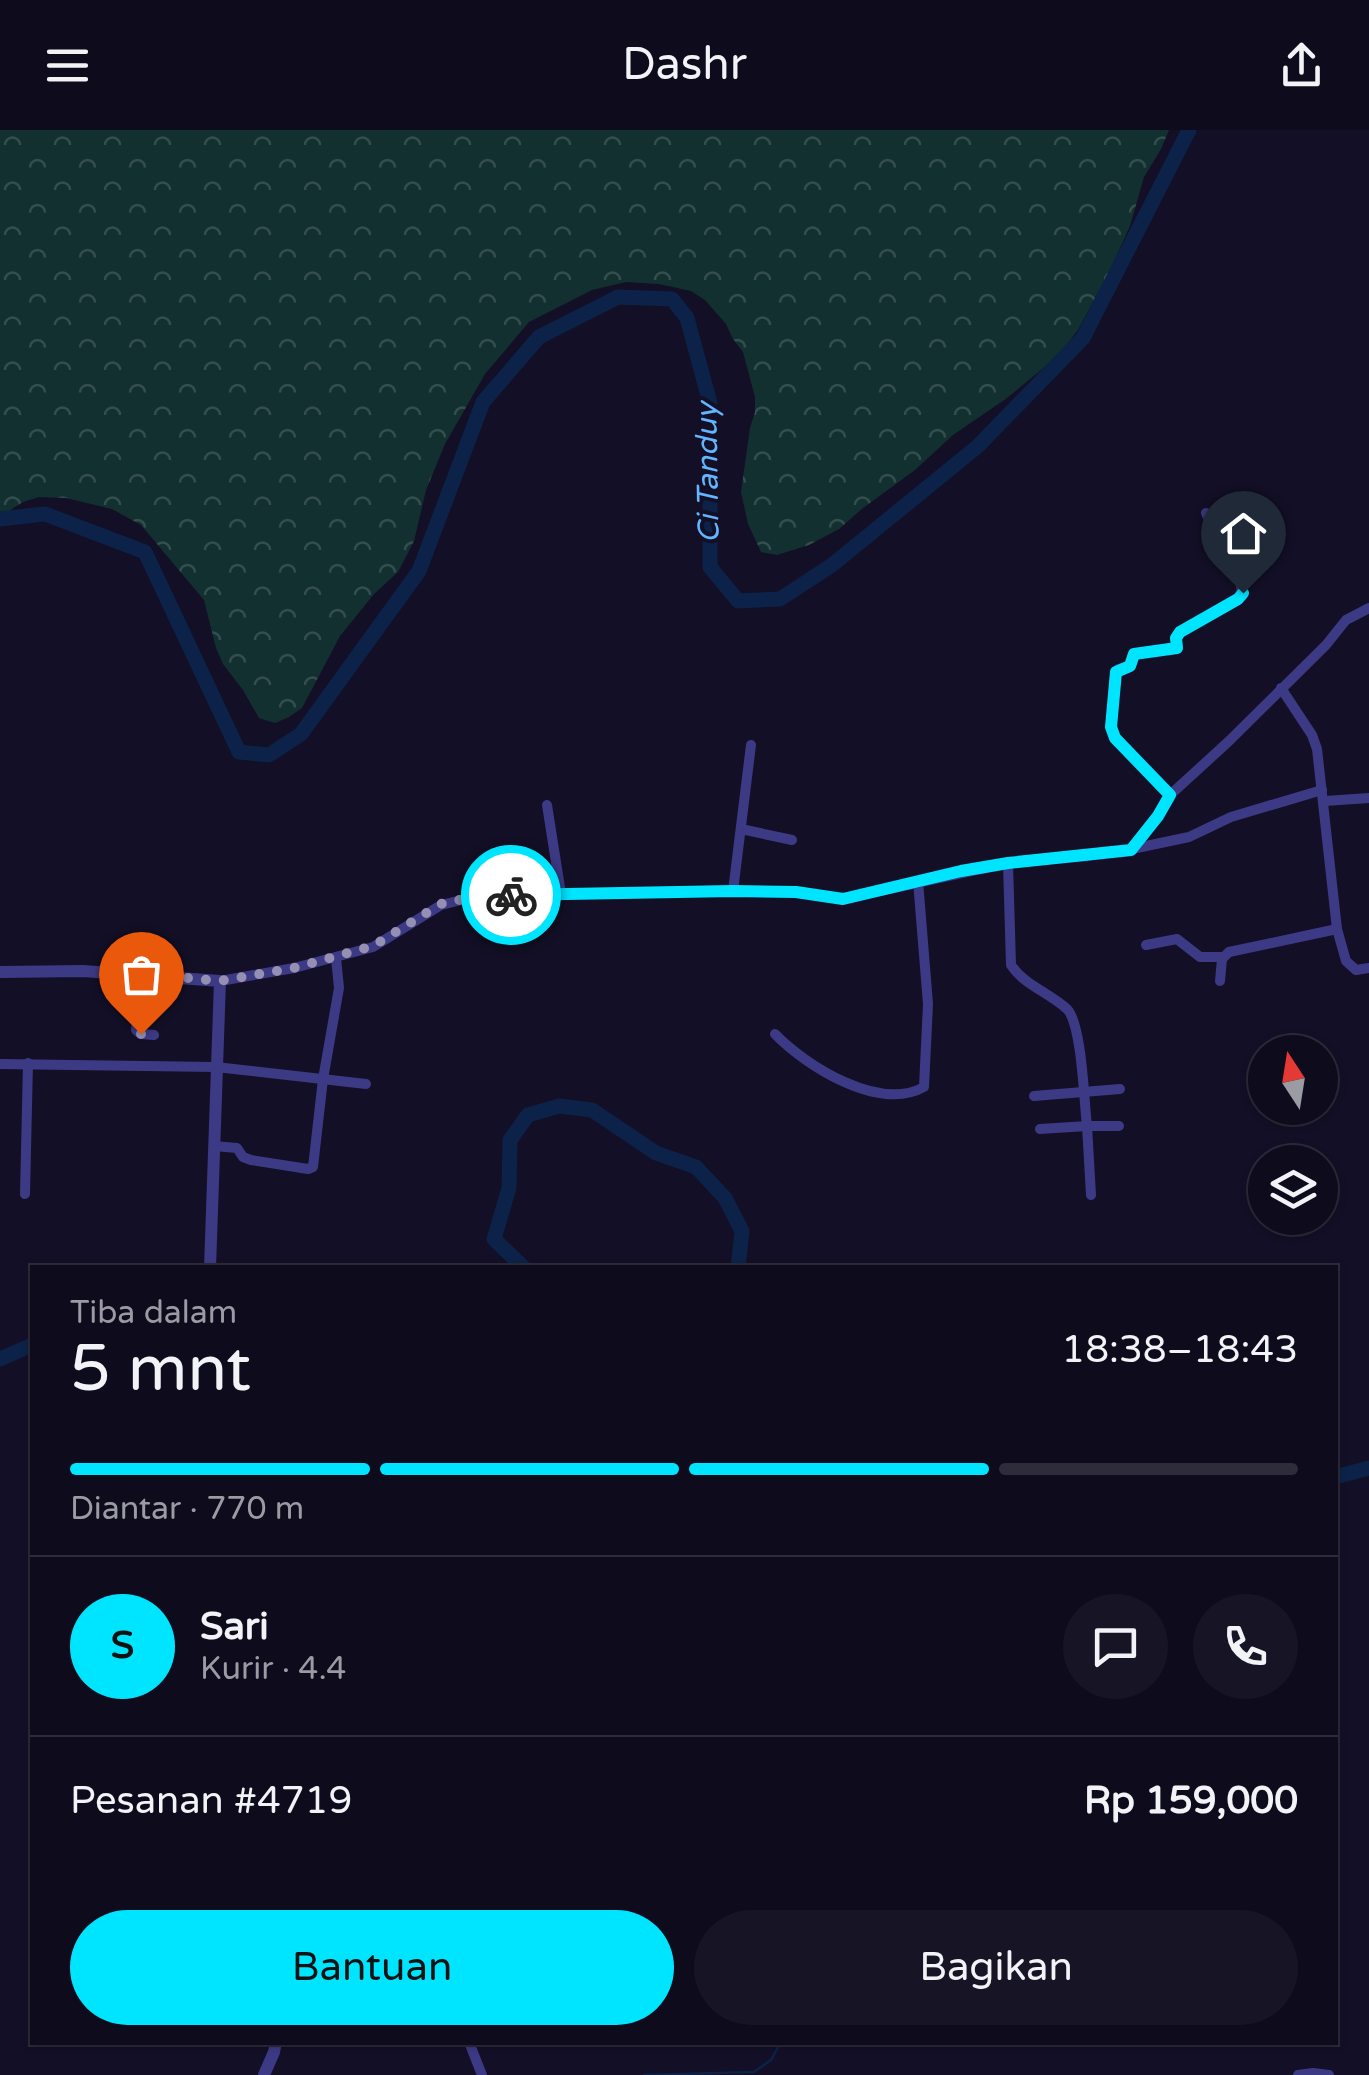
<!DOCTYPE html>
<html lang="id">
<meta charset="utf-8">
<style>
:root{--surface:#0e0b1c;--page:#171425;--text:#f1f3f6;--muted:#9b9ba3;--line:#2e2b3b;--accent:#00e5ff}
body{margin:0;font-family:"Varela Round",sans-serif;background:var(--page);color:var(--text);height:100vh;display:flex;flex-direction:column;font-size:38px;white-space:nowrap}
*{box-sizing:border-box;margin:0}
p{font-size:32px;color:var(--muted)}
.icon{flex:none;width:55px;height:55px;fill:none;stroke:currentColor;stroke-width:2;stroke-linecap:round;stroke-linejoin:round}
.map{position:relative;flex:1;overflow:hidden}
.panel{position:absolute;left:30px;top:1135px;width:1308px;height:780px;display:flex;flex-direction:column;background:var(--surface);border-radius:0px;box-shadow:0 2px 8px #0004,0 0 0 2px var(--line)}
.panel>*{flex:none}
.needle{width:65px;rotate:348deg}
.tools{position:absolute;left:1248px;top:905px;display:grid;gap:20px}
.tools a{display:grid;place-items:center;width:90px;height:90px;border-radius:50%;background:var(--surface);box-shadow:0 2px 8px #0004,0 0 0 2px var(--line);font-size:50px}
.pin{position:absolute;display:grid;place-items:center;width:85px;height:85px;color:#fff;margin:-102px -42px;border-radius:50% 50% 50% 0;rotate:-45deg;box-shadow:0 0 10px #0007}
.pin .icon{rotate:45deg}
.courier{position:absolute;display:grid;place-items:center;width:100px;height:100px;margin:-50px;border:8px solid #00e5ff;border-radius:50%;background:#fff;color:#222;box-shadow:0 2px 12px #0007}
.headline em{font-style:normal;font-weight:600}
.headline div{display:flex;flex-direction:column-reverse}
.headline{display:flex;align-items:center;justify-content:space-between;height:170px;padding:0 40px}
h1{font-size:65px;font-weight:600;line-height:75px}
.bar{display:grid;grid-template-columns:repeat(4,1fr);gap:15px 10px;align-content:center;height:120px;padding:0 40px}
.bar i{height:12px;border-radius:8px;background:var(--line)}
.bar .current{background:var(--accent)}
.bar p{grid-column:span 4}
.line{display:flex;align-items:center;gap:25px;padding:0 40px;border-top:2px solid var(--line)}
.line div{flex:1}
.round{display:grid;place-items:center;flex:none;width:105px;height:105px;border-radius:52px;background:var(--page)}
.primary-button{display:flex;gap:20px;margin-top:auto;padding:20px 40px}
.primary-button a{flex:1;height:115px;border-radius:60px;background:var(--accent);color:#111;font-size:40px;font-weight:600;line-height:115px;text-align:center}
.primary-button a+a{background:var(--page);color:var(--text)}
header{display:flex;justify-content:space-between;align-items:center;height:130px;padding:0 40px;background:var(--surface);font-size:45px;font-weight:600}
.map>svg:first-child{display:block}
.forest{fill:url(#forest-crowns)}
.lines{fill:none;stroke-linecap:round;stroke-linejoin:round}
.stream{stroke:#0c2248;stroke-width:2.5}
.river{stroke:#0c2248;stroke-width:15}
.minor{stroke:#3d3a85;stroke-width:10}
.tertiary{stroke:#3d3a85;stroke-width:12}
.done{stroke:#948fb3;stroke-width:10;stroke-dasharray:0 18}
.route{stroke:#00e5ff;stroke-width:12}
.labels{text-anchor:middle;dominant-baseline:central;stroke-width:8;stroke-linejoin:round;paint-order:stroke}
.water-label{font-size:30px;font-style:italic;fill:#62b6ff;stroke:#130f26}
</style>
<header><svg class="icon" aria-label="menu" viewBox="0 0 24 24"><path d="M4 6h16M4 12h16M4 18h16"/></svg>Dashr<svg class="icon" aria-label="share" viewBox="0 0 24 24"><path d="M12 15V3M7 8l5-5 5 5M5 13v7h14v-7"/></svg></header>
<div class="map">
<svg width="1369" height="1945" viewBox="0 0 1369 1945">
<defs>
<pattern id="forest-crowns" width="20" height="18" patternUnits="userSpaceOnUse" patternTransform="scale(2.5)"><rect width="20" height="18" fill="#12302f"/><path d="M2 6a3 3 0 1 1 6 0M12 15a3 3 0 1 1 6 0" fill="none" stroke="#344d4e"/></pattern>
</defs>
<rect width="100%" height="100%" fill="#130f26"/>
<polygon class="forest" points="0,0 1169,0 1161,19 1144,47 1130,96 1110,140 1078,200 1058,226 1007,268 953,305 915,340 863,378 839,399 809,415 777,425 761,422 748,394 741,362 750,298 755,282 755,267 743,222 733,209 726,194 705,170 691,161 659,154 626,152 592,160 529,192 485,244 445,314 426,360 414,411 398,442 374,464 340,506 302,578 289,587 275,593 259,588 243,560 223,534 216,518 204,470 141,395 112,379 66,368 39,367 23,372 9,381 0,382"/>
<g class="lines">
<polyline class="stream" points="644,1945 754,1942 771,1930 781,1912"/>
<g class="river">
<polyline points="0,389 45,384 145,422 239,622 269,625 301,604 419,441 483,272 539,207 618,167 672,169 687,188 710,273 710,437 738,471 780,469 832,435 978,316 1083,208 1189,0"/>
<polyline points="524,1138 494,1109 509,1058 510,1010 528,985 559,976 592,980 656,1023 696,1037 725,1068 742,1101 738,1138"/>
<polyline points="0,1229 32,1215"/>
<polyline points="1335,1347 1369,1338"/>
</g>
<g class="minor">
<polyline points="1281,558 1312,605 1317,619 1337,799 1346,831 1356,840 1369,838"/>
<polyline points="1170,665 1115,608 1111,597 1115,545 1118,539 1129,536 1134,524 1177,517 1176,508 1180,502 1242,466 1241,455 1206,383"/>
<polyline points="1325,671 1369,668"/>
<polyline points="547,675 561,764"/>
<polyline points="741,699 792,710"/>
<polyline points="1132,719 1189,707 1231,687 1322,660"/>
<path d="M 1008,733 L 1011,835 C 1024,855 1050,863 1067,879 C 1082,894 1084,972 1087,996 L 1040,999"/>
<polyline points="733,761 751,615"/>
<polyline points="1146,815 1177,809 1200,827 1223,827"/>
<polyline points="143,844 136,900 141,904 154,905"/>
<polyline points="220,851 294,838 373,817 441,775 482,765 733,761 796,762 843,769 1008,733 1087,726 1131,719 1157,686 1170,665 1228,612 1326,515 1346,490 1369,478"/>
<polyline points="1220,851 1222,829 1229,822 1337,799"/>
<path d="M 775,904 C 806,936 879,982 924,957 L 928,874 L 918,751"/>
<polyline points="0,934 216,937 366,954"/>
<polyline points="1034,966 1120,959"/>
<polyline points="214,1016 237,1018 243,1027 251,1030 308,1039 313,1037 323,949 339,858 336,828"/>
<polyline points="25,1064 28,933"/>
<polyline points="1091,1065 1087,996 1119,996"/>
<polyline points="469,1912 482,1945"/>
<polyline points="1298,1945 1313,1943 1329,1945"/>
</g>
<g class="tertiary">
<polyline points="0,842 83,841 220,851 210,1138"/>
<polyline points="264,1945 274,1922 276,1912"/>
</g>
</g>
<g class="lines">
<polyline class="done" points="141,904 136,900 143,844 220,851 294,838 373,816 441,774 482,765 511,765"/>
<polyline class="route" points="511,765 733,761 796,762 843,769 961,741 1008,733 1131,720 1158,686 1170,665 1115,608 1111,597 1116,542 1130,536 1134,524 1177,518 1176,508 1180,502 1238,469 1243,463"/>
</g>
<g class="labels">
<g class="water-label">
<text transform="translate(708 343) rotate(-91)">Ci Tanduy</text>
</g>
</g>
</svg>
<div class="tools">
<a><svg class="needle" viewBox="-14 -14 28 28"><path d="M0-13l5 13h-10z" fill="#e53935"/><path d="M0 13l5-13h-10z" fill="#9b9ba3"/></svg></a>
<a><svg class="icon" aria-label="layers" viewBox="0 0 24 24"><path d="M12 4l9 5-9 5-9-5zM3 14l9 5 9-5"/></svg></a>
</div>
<div class="pin" style="left:141px;top:904px;background:#ea580c"><svg class="icon" aria-label="bag" viewBox="0 0 24 24"><path d="M5 8h14l-1 12H6zM9 8a3 3 0 0 1 6 0"/></svg></div>
<div class="pin" style="left:1243px;top:463px;background:#1f2937"><svg class="icon" aria-label="home" viewBox="0 0 24 24"><path d="M3 11l9-7 9 7M6 9v11h12V9"/></svg></div>
<div class="courier" style="left:511px;top:765px"><svg class="icon" aria-label="bike" viewBox="0 0 24 24"><circle cx="6" cy="16" r="4"/><circle cx="18" cy="16" r="4"/><path d="M6 16l4-8h5l3 8M10 8l3 8H6M13 5h3"/></svg></div>
<section class="panel">
<div class="headline"><div><h1>5 mnt</h1><p>Tiba dalam</p></div><em>18:38–18:43</em></div>
<div class="bar"><i class="current"></i><i class="current"></i><i class="current"></i><i></i><p>Diantar · 770 m</p></div>
<div class="line" style="height:180px"><b class="round" style="background:var(--accent);color:#111">S</b><div><b>Sari</b><p>Kurir · 4.4</p></div><a class="round"><svg class="icon" aria-label="chat" viewBox="0 0 24 24"><path d="M4 5h16v11H9l-5 4z"/></svg></a><a class="round"><svg class="icon" aria-label="phone" viewBox="0 0 24 24"><path d="M5 4h4l2 5-3 2q2 4 5 5l2-3 5 2v4C11 20 4 13 5 4z"/></svg></a></div>
<div class="line" style="height:130px"><div>Pesanan #4719</div><b>Rp 159,000</b></div>
<div class="primary-button"><a>Bantuan</a><a>Bagikan</a></div>
</section>
</div>
